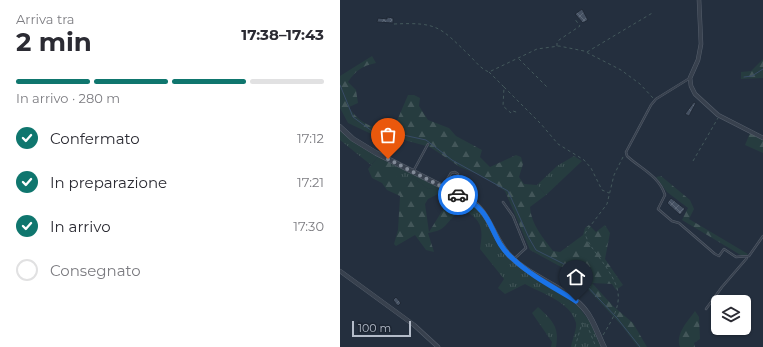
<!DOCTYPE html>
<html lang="it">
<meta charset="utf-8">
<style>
:root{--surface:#fff;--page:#f7f7f7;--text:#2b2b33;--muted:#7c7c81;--line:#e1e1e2;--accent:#0f766e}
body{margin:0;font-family:Montserrat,sans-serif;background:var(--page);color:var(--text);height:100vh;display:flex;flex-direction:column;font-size:15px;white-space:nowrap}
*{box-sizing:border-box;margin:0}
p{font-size:13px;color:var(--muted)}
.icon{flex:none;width:22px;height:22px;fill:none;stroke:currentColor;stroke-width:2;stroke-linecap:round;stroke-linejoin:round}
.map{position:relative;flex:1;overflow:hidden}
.details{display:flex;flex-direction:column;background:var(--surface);width:340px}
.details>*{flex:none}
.tools{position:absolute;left:371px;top:295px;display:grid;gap:8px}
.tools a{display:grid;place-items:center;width:40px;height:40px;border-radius:6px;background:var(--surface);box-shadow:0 1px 3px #0004;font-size:20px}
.scale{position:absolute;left:12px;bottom:10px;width:59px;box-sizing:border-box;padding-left:4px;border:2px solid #b4bcc9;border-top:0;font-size:11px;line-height:14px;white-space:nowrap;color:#b4bcc9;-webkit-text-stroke:3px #1d2633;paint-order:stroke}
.pin{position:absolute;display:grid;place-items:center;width:34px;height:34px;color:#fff;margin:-41px -17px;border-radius:50% 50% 50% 0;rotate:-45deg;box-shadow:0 0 4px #0007}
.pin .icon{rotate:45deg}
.courier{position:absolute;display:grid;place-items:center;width:40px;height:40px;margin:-20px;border:3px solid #1a73e8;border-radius:50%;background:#fff;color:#222;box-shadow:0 1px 5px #0007}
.headline em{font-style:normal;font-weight:700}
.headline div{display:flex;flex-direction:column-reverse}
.headline{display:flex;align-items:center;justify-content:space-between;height:68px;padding:0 16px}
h1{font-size:26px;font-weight:700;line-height:30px}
.bar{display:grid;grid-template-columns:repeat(4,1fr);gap:6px 4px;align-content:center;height:48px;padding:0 16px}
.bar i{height:5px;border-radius:3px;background:var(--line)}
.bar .selected{background:var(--accent)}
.bar p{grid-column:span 4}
ol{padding:0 16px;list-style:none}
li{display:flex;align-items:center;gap:12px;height:44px}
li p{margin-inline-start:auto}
li .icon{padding:4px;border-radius:50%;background:var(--accent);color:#fff;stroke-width:4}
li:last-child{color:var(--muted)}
li i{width:22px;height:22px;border:2px solid var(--line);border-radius:50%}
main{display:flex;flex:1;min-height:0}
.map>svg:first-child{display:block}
.grass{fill:url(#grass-tufts)}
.forest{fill:url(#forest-firs);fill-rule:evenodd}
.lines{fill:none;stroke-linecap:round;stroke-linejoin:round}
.stream{stroke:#394c67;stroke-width:1}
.building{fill:url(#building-cross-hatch);stroke:#1f2835}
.service-casing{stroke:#565f6c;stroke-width:2.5}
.minor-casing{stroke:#565f6c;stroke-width:4.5}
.tertiary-casing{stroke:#565f6c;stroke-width:5.5}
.path{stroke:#44595c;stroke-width:1;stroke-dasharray:3 3;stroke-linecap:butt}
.service{stroke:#38414e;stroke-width:1.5}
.minor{stroke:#38414e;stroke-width:3.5}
.tertiary{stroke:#38414e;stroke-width:4.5}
.done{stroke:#828b98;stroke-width:4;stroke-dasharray:0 7.2}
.route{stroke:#1a73e8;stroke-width:5}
</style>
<main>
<section class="details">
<div class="headline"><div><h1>2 min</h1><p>Arriva tra</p></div><em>17:38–17:43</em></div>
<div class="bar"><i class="selected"></i><i class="selected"></i><i class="selected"></i><i></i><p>In arrivo · 280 m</p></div>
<ol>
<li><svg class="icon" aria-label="check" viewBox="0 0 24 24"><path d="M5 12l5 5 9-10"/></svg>Confermato<p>17:12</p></li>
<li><svg class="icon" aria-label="check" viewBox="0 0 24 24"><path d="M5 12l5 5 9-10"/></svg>In preparazione<p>17:21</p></li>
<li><svg class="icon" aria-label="check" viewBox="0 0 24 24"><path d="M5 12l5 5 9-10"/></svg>In arrivo<p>17:30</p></li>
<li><i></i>Consegnato</li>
</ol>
</section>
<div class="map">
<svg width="423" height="347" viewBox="0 0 423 347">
<defs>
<pattern id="grass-tufts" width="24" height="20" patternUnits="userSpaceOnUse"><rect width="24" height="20" fill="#263c3f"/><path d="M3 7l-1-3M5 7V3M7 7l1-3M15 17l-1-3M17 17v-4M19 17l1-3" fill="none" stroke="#435659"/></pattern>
<pattern id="forest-firs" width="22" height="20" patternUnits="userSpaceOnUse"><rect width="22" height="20" fill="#263c3f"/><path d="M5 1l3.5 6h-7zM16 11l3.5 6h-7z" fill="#435659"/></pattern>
<pattern id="building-cross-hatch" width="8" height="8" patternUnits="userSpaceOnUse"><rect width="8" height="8" fill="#455162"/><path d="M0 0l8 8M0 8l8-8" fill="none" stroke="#5d6877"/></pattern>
</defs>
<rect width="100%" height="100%" fill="#242f3e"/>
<g class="grass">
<polygon points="0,130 16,144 38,157 31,165 0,140"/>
<polygon points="234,156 242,161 206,195 197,185 217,166"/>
<polygon points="52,164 99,187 88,189 73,177 67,186 48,173"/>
<path d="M 128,203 L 135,206 L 145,218 L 156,242 L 171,261 L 238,306 L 250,322 L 261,347 L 231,347 C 232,340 237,329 236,323 C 231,302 201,293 185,284 L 165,294 L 158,288 L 164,279 L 140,249 C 143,229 143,221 124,210 Z"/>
<path d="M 198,307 C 212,320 220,327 216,347 L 211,347 L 212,342 L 192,313 Z"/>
</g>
<g class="forest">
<path d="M 32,56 L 36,63 C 22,66 16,70 8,82 L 16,90 L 18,103 L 9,107 C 18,123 35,130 53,130 L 68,95 L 74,95 L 80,98 L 79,106 L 88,120 L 109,128 L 116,136 L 142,150 L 140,157 L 150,167 L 176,155 L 181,157 L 183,164 L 179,177 L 184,184 L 197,185 L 206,195 L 190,207 C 191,224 203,238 213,251 L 220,252 L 243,235 L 245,228 L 249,225 L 256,232 L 265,225 L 270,233 L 265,259 L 283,285 L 276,290 L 272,284 L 252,283 L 273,306 L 293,323 L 307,347 L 298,347 L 282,326 L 234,274 L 190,250 L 165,191 L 142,176 L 120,167 L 90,147 L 64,140 L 55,141 L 42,139 L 8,123 L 0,108 L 0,76 Z"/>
<polygon points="423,59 423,78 401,79 401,72 411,71"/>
<polygon points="410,133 423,140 423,153 405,145"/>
<path d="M 38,157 L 52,164 L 49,173 L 61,179 L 67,186 L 73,177 L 88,189 L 99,187 L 128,203 C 124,210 119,210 114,216 C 103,227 105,230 88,233 L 94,252 L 86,250 L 75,235 L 56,246 L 54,244 L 58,230 L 60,196 L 47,190 L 42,183 L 32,178 L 28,169 ZM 98,194 L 112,204 L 102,211 L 89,232 L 85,204 L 88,199 Z"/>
<polygon points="321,176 350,200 354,209 349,219 408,254 404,257 342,220 348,208 327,192 316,177"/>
<path d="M 355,311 L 359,317 L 360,339 L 354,343 L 355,347 L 340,347 C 335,334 348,321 355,311 Z"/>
</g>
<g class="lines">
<g class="stream">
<polyline points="404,77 412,76 423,69"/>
<polyline points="0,85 13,117 32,131 54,133 86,140 112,160 168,191 189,238 196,250 228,266 277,318 300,347"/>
</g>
</g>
<g class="building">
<polygon points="242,9 248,20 243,23 235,14"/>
<polygon points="47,17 53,18 53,23 37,22 38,18 47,19"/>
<polygon points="354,102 356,103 349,116 345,114"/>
<polygon points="331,198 345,209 340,215 327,203"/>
<polygon points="56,297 61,303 58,306 53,300"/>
<polygon points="376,310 378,310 378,323 375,322"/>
</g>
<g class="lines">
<g class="service-casing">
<g id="service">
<path d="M 350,78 L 316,99 L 311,105 L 286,152 L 287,156 C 301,169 319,176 325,195 L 318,209 L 332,221 L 339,223 L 375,254 L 379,256 L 384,249 L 396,257 L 409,256 L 423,236"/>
<polyline points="74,170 88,144"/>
<polyline points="104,185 111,173 115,172 118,174"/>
<polyline points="163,202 173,216 186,248 175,258"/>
<polyline points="366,309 382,287 407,258"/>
</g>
</g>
<g class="minor-casing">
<g id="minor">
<polyline points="359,0 361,44 358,60 350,78 351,86 355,94 378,115 423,138"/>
<polyline points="0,271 74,325 98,347"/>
</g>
</g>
<g class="tertiary-casing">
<path id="tertiary" d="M 0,127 L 13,139 L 36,153 L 133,202 C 151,216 154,239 169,255 C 190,278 228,287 246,311 C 254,321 258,335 264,347"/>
</g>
<g class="path">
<path d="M 54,24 C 98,22 100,27 130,56 C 136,62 141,69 149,72 L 197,49 L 219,46 L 244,51 L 281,70 L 300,84 L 313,98"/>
<polyline points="217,46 217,43 219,40 240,26 234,18"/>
<polyline points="247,52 314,12"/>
<polyline points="179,59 208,88"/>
<polyline points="149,72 164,87 163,106 171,113 173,111 179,113"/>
<polyline points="164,87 201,124 218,144 244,160 251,168 262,190 269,193"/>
<polyline points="353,161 378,118"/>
<path d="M 263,335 C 285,300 283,290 259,257 C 253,249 247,242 245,233 L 267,204 L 274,175 L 284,155"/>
<polyline points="235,347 242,323 247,325 256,347"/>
</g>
<use href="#service" class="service"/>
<use href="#minor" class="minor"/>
<use href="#tertiary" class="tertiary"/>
</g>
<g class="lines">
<polyline class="done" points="48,159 118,195"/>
<path class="route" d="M 118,195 C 157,211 147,236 172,258 C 191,276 215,288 236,301"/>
</g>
</svg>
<div class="tools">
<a><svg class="icon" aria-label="layers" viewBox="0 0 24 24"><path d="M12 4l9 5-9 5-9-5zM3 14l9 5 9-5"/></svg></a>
</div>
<div class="scale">100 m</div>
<div class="pin" style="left:48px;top:159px;background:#ea580c"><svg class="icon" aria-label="bag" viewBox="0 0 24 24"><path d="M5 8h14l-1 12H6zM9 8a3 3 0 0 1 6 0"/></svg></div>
<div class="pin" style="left:236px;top:301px;background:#1f2937"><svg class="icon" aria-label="home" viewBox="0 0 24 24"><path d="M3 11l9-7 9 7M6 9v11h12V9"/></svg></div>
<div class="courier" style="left:118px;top:195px"><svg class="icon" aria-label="car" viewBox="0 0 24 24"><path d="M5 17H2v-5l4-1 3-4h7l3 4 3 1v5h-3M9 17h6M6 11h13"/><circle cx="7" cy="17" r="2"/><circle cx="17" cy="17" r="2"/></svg></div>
</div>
</main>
